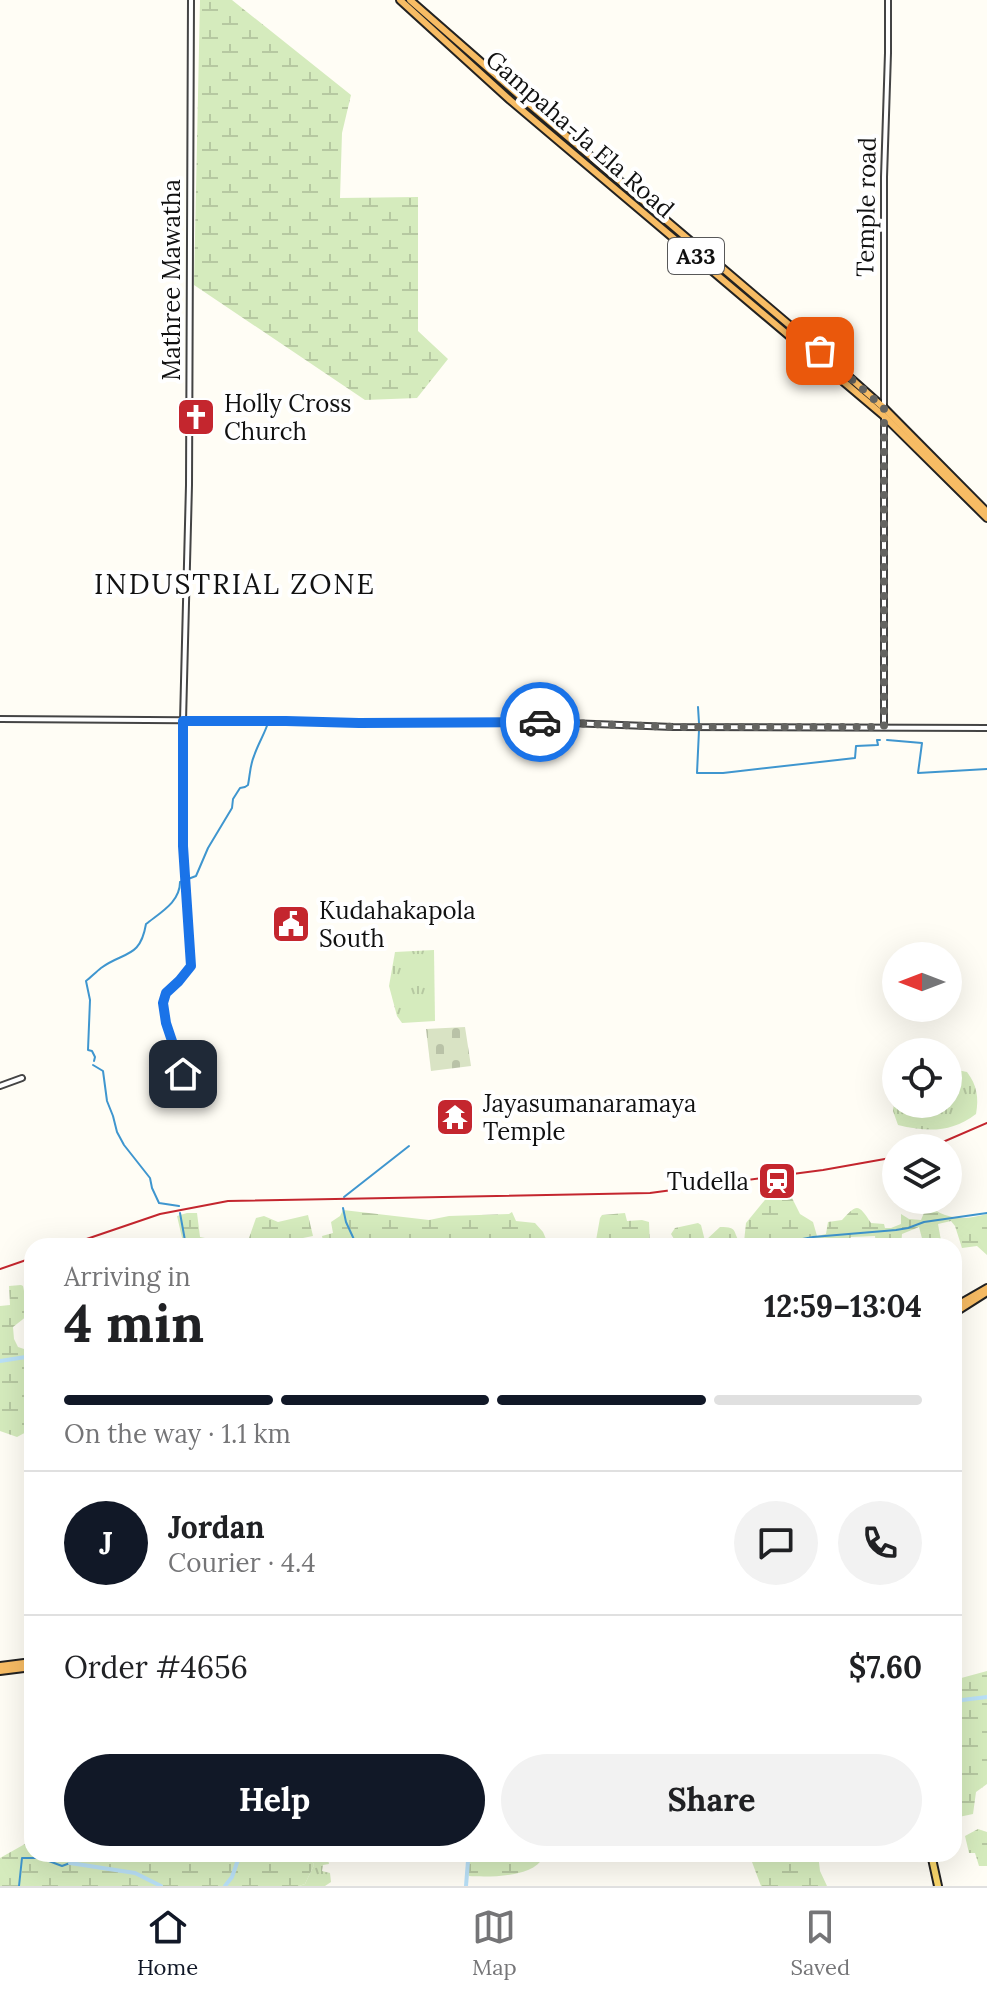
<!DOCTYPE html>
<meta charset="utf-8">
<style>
:root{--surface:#fff;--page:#f2f2f2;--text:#202124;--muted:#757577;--line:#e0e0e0;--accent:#111827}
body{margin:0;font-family:Lora,serif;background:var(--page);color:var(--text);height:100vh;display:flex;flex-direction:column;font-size:30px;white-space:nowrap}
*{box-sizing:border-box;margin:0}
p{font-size:26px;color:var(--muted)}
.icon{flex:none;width:44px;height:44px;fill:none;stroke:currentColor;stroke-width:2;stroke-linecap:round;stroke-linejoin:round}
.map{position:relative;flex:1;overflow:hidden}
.panel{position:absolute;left:24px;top:1238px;width:938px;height:624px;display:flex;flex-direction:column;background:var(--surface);border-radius:24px;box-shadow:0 8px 32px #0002}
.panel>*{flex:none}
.needle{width:52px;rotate:270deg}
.tools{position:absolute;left:882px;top:942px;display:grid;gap:16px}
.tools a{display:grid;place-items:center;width:80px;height:80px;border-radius:50%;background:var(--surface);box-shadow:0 8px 32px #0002;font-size:40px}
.pin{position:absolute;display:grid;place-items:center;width:68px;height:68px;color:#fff;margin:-34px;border-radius:16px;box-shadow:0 4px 12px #0006}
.courier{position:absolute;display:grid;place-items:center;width:80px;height:80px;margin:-40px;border:6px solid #1a73e8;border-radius:50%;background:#fff;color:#222;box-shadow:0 2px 10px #0007}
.overview em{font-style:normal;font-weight:700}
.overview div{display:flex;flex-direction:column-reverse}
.overview{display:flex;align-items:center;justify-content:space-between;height:136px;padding:0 40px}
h1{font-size:52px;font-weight:700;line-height:60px}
.bar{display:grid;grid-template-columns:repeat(4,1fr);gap:12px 8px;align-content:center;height:96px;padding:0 40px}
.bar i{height:10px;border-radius:6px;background:var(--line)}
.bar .active{background:var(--accent)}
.bar p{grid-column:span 4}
.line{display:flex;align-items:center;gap:20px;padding:0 40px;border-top:2px solid var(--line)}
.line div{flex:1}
.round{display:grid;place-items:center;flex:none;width:84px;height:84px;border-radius:42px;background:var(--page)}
.button{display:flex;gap:16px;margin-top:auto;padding:16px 40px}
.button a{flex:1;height:92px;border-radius:48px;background:var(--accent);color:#fff;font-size:32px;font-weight:700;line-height:92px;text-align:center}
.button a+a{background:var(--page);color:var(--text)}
.tabs{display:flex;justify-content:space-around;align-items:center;height:112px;border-top:2px solid var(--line);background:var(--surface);font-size:22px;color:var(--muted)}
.tabs a{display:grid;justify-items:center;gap:4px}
.tabs .active{color:var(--accent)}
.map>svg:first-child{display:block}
.grass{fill:url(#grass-tufts)}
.wetland{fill:url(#wetland-marsh)}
.cemetery{fill:url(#cemetery-stones)}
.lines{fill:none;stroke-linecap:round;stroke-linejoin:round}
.stream{stroke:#3f96cf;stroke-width:2}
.canal{stroke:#b9e0f7;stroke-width:4}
.tertiary-casing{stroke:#444;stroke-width:8}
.primary-casing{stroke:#222;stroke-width:10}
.trunk-casing{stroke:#222;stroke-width:10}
.tertiary{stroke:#fff;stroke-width:4}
.primary{stroke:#f9d66b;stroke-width:6}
.trunk{stroke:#f7bc64;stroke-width:6}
.rail{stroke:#c4262e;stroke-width:2}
.done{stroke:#646461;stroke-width:8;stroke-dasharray:0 14.4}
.route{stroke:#1a73e8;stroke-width:10}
.labels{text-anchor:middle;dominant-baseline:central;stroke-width:8;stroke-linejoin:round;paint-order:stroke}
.shield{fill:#fff;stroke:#585858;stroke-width:2}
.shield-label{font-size:22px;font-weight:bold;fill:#111}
.street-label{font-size:24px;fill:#111;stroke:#fff}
.poi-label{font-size:24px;fill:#111;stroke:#fff;text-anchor:start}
.quarter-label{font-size:28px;letter-spacing:2px;fill:#111;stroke:#fff}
</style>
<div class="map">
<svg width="987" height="1886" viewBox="0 0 987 1886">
<defs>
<pattern id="grass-tufts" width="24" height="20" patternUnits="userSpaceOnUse" patternTransform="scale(2)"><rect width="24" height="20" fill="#d5ebbd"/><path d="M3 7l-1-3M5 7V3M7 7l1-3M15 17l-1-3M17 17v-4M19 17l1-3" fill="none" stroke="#b6c8a1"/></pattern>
<pattern id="wetland-marsh" width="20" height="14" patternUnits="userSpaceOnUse" patternTransform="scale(2)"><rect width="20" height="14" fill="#d5ebbd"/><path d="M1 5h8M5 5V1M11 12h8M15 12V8" fill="none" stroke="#b6c8a1"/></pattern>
<pattern id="cemetery-stones" width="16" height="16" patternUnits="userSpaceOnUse" patternTransform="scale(2)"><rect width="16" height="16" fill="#d9e3c4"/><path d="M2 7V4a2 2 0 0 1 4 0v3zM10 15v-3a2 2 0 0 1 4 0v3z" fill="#b9c2a7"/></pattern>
</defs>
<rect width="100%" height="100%" fill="#fffdf5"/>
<g class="grass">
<polygon points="434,950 435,1021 402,1023 397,1016 389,986 395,952"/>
<path d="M 948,1068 L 967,1072 C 977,1085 979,1098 976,1114 C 951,1133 927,1132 898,1125 L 893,1111 L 896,1085 L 896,1104 L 948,1104 Z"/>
<polygon points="309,1854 327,1854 329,1864 323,1865 322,1871 330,1873 331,1882 325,1886 299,1886 305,1884 314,1865"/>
</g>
<g class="wetland">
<polygon points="200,0 232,0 351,95 342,133 340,198 418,197 418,331 448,359 417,398 365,400 194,285"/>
<path d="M 785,1193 L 792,1198 L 800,1214 L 813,1222 L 817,1236 L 826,1234 L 828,1222 L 842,1220 C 857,1204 858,1203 871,1223 L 884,1224 L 885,1228 L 891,1228 L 901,1224 L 901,1214 L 909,1219 L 921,1220 L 926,1208 C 936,1208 936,1212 945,1215 C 960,1220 972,1218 987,1214 L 987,1255 L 977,1246 L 962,1248 L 955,1226 L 951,1221 L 938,1224 L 942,1246 L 924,1246 L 919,1227 L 902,1234 L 901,1246 L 876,1246 L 875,1236 L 851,1237 L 848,1242 L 833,1244 L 830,1246 L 662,1246 L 672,1243 L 674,1239 L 671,1234 L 675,1228 L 698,1223 L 701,1225 L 705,1241 L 720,1227 C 740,1227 731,1232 741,1243 L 744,1242 L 746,1223 L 769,1195 Z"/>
<polygon points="343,1210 429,1220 449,1216 509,1214 512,1212 516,1221 535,1223 543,1232 549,1246 324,1246 322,1236 333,1233 331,1222 340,1216"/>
<polygon points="187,1213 197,1213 200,1237 215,1240 242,1238 245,1246 177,1246 183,1242 177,1216"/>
<polygon points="625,1213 627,1221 642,1220 649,1222 650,1246 595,1246 600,1218 602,1215"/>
<polygon points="308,1215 313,1236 288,1241 286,1246 252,1246 249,1238 256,1218 264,1216 278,1222"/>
<polygon points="21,1285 23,1286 25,1296 32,1296 32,1315 27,1316 13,1327 14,1339 18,1347 24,1349 32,1348 32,1431 30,1430 17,1437 0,1431 0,1306 10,1305 9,1286"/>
<polygon points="987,1671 987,1784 976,1792 973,1814 954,1818 954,1680"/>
<polygon points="32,1824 32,1854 309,1854 314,1865 305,1884 299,1886 0,1886 0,1858 32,1840"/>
<polygon points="978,1829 987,1832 987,1866 979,1866 975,1853 969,1853 965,1836"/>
<path d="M 468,1854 L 544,1854 C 538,1878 489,1877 469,1876 L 467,1869 Z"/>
<polygon points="749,1854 818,1854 820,1871 827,1886 761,1886"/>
</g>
<polygon class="cemetery" points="465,1027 471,1066 431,1071 426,1029"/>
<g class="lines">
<g class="stream">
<polyline points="698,707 699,723"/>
<polyline points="699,730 697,773 723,773 855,758 856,746 878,745 877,740 880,740"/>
<polyline points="887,740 922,743 918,773 987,769"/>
<path d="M 188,879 L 196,876 L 208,848 L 232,808 L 233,799 L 240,788 L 245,787 L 248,785 C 250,775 250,765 254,756 C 258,744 264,735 268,723"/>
<path d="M 94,1061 L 95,1057 L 92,1051 L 88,1050 L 90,1000 L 86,981 C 91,977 96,972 101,968 C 124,951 140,959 146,924 C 161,912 180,902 180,882 L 183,881"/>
<polyline points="93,1065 103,1071 107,1101 113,1116 117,1132 124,1145 150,1178 152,1188 159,1203 179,1206"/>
<polyline points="344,1197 409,1146"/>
<polyline points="343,1208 346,1222 357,1246"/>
<polyline points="180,1213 186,1246"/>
<polyline points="766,1246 813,1237 896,1230 908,1228 924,1222 987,1213"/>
<polyline points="19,1886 22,1858 41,1858 62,1866 78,1860 79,1854"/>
</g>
<g class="canal">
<polyline points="0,1361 32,1356"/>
<polyline points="954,1701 987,1697"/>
<polyline points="70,1863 135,1873 161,1886"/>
<polyline points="225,1886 232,1877 240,1854"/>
<polyline points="466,1886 468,1861 470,1854"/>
</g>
<g class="tertiary-casing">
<g id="tertiary">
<polyline points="884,408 884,177 888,53 888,0"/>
<polyline points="0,719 286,721 359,723 543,722 673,727 987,728"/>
<polyline points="884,727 884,417"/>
<polyline points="183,1074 166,1023 163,1003 166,993 179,981 191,966 183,846 183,721 189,485 191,0"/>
<polyline points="0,1086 22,1078"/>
</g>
</g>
<g class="primary-casing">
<polyline id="primary" points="931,1854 938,1886"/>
</g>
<g class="trunk-casing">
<g id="trunk">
<polyline points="400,0 510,100 884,416 987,518"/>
<polyline points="410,0 522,98 820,351 884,408 987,512"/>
<polyline points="954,1307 987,1288"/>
<polyline points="954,1313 987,1292"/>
<polyline points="0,1666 32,1662"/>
<polyline points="0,1671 32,1667"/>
</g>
</g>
<use href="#tertiary" class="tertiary"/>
<use href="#primary" class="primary"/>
<use href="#trunk" class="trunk"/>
<g class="rail">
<polyline points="929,1148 987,1123"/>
<polyline points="66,1246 160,1214 228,1201 650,1193 823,1170 896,1157"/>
<polyline points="0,1269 32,1258"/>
</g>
</g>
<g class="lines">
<polyline class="done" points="540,722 673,727 884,727 884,408 820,351"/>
<polyline class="route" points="183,1074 166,1023 163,1003 166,993 179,981 191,966 183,846 183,721 286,721 359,723 540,722"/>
</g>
<defs>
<g id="church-square" transform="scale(2)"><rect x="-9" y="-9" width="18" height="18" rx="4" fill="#c4262e" stroke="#fff"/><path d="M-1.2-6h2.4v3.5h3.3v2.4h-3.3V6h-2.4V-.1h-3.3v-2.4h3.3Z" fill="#fff"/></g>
<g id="civic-square" transform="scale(2)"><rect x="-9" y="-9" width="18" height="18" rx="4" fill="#c4262e" stroke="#fff"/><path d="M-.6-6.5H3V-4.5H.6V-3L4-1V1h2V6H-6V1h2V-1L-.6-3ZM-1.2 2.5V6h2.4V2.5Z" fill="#fff"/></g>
<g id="temple-square" transform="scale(2)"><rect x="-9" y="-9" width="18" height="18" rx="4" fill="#c4262e" stroke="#fff"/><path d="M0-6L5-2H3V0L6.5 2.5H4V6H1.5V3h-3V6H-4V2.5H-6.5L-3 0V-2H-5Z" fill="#fff"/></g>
<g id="station-square" transform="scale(2)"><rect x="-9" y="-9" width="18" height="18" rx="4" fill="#c4262e" stroke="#fff"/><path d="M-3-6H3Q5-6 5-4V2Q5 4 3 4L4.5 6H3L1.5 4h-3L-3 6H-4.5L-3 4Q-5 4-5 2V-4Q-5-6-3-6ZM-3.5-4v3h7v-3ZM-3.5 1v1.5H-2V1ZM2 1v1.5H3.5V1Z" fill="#fff"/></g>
</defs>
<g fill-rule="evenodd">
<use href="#church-square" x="196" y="417"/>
<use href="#civic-square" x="291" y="924"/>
<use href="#temple-square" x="455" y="1117"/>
<use href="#station-square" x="777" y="1181"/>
</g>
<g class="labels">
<rect class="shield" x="668" y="238" width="56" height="36" rx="6"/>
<g class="shield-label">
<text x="696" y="256">A33</text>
</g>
<g class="street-label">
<text transform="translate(580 134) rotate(41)">Gampaha-Ja Ela Road</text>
<text transform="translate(866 207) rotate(-89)">Temple road</text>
<text transform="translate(171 280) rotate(-90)">Mathree Mawatha</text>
</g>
<g class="poi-label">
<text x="224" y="403">Holly Cross<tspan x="224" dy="28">Church</tspan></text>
<text x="319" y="910">Kudahakapola<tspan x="319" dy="28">South</tspan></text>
<text x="483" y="1103">Jayasumanaramaya<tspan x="483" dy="28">Temple</tspan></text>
<text x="749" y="1181" text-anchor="end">Tudella</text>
</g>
<g class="quarter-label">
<text x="235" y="584">INDUSTRIAL ZONE</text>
</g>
</g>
</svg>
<div class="tools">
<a><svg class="needle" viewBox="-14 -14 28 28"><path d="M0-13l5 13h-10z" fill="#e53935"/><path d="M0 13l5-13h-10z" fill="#757577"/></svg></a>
<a><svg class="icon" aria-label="locate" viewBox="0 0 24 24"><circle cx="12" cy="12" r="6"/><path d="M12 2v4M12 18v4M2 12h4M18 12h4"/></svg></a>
<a><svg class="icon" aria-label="layers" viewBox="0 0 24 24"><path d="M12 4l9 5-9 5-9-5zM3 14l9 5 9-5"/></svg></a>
</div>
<div class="pin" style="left:820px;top:351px;background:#ea580c"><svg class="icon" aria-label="bag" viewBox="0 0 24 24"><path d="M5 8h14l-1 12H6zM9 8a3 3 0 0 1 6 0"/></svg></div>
<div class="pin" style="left:183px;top:1074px;background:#1f2937"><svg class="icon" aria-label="home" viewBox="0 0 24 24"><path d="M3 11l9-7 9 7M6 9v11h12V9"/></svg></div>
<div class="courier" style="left:540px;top:722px"><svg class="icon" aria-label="car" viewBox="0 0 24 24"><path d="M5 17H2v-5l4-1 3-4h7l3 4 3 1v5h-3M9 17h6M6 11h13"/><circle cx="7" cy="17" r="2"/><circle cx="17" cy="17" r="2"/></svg></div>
<section class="panel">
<div class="overview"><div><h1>4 min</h1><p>Arriving in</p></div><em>12:59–13:04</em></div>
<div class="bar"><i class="active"></i><i class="active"></i><i class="active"></i><i></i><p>On the way · 1.1 km</p></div>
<div class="line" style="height:144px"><b class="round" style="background:var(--accent);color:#fff">J</b><div><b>Jordan</b><p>Courier · 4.4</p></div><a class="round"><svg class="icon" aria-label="chat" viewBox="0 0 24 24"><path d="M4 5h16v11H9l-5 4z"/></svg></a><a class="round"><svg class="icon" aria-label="phone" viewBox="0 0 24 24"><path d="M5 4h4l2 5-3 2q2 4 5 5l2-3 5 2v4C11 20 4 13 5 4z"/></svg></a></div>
<div class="line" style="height:104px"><div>Order #4656</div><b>$7.60</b></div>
<div class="button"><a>Help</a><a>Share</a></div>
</section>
</div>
<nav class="tabs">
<a class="active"><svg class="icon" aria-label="home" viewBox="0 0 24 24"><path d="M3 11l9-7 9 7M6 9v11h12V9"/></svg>Home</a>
<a><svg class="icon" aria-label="map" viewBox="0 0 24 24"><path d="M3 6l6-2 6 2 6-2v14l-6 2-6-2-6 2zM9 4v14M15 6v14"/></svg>Map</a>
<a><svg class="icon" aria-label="saved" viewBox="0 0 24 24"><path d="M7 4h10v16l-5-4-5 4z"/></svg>Saved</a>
</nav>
